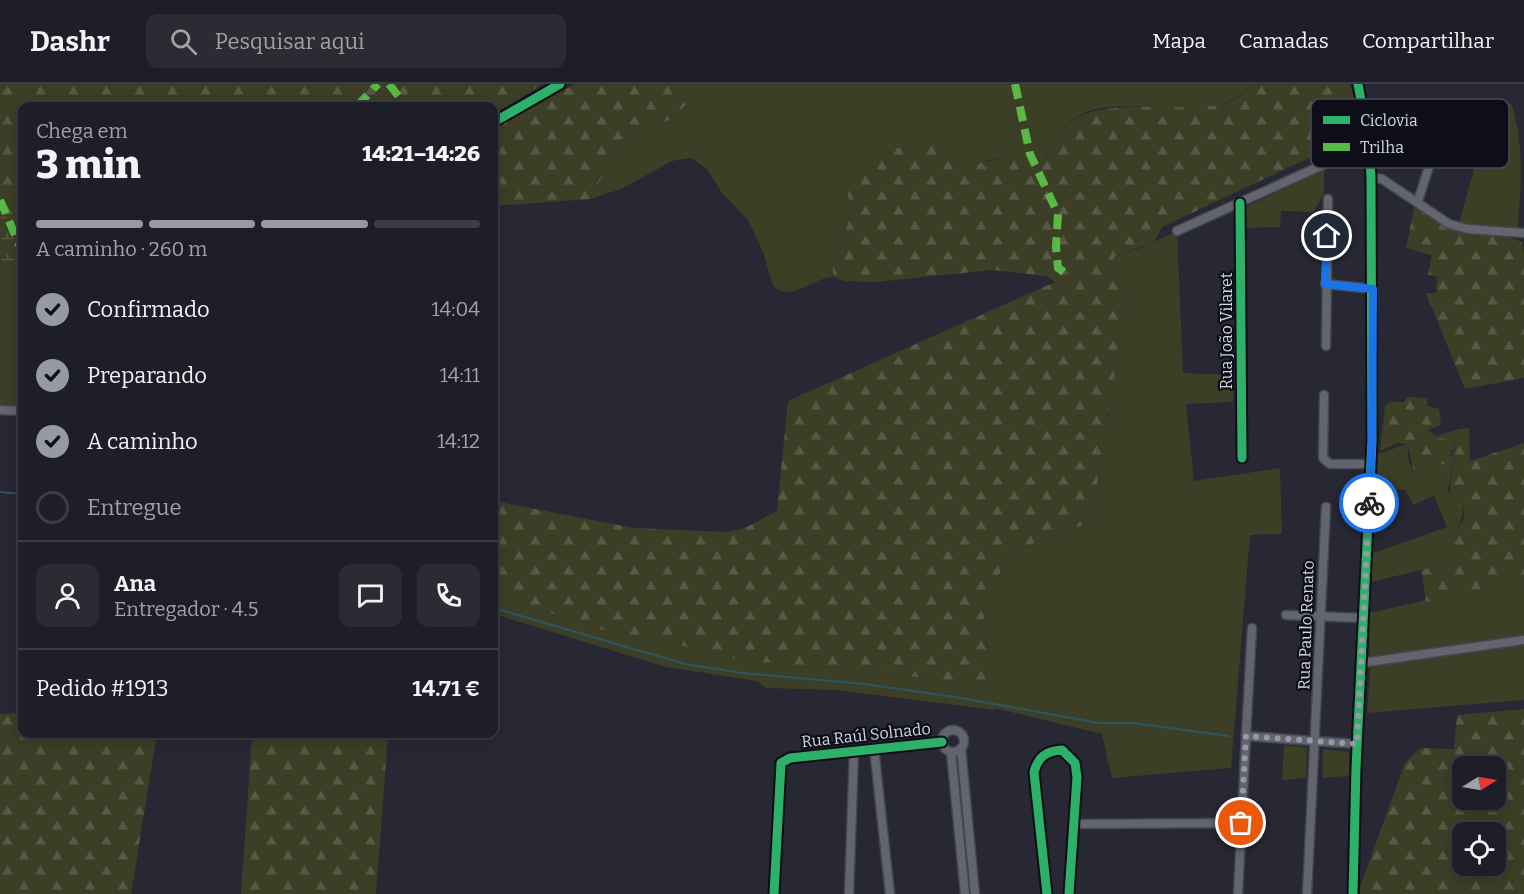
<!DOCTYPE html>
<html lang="pt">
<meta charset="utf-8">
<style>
:root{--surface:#1d1e27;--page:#2a2b33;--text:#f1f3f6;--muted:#a0a2a7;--line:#3b3c44;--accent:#9799a7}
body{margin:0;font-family:Bitter,serif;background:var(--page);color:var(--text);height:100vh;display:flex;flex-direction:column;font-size:22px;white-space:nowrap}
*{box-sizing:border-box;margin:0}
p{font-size:20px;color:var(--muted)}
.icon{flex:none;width:33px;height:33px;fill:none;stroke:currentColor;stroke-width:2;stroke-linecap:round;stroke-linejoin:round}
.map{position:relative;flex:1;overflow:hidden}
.panel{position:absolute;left:18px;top:18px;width:480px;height:636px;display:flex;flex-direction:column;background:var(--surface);border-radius:12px;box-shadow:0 3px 15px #0003,0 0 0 2px var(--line)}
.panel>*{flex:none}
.needle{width:39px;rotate:79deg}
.controls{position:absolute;left:1452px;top:672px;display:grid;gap:12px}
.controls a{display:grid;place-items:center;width:54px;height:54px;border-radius:12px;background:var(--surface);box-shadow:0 3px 15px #0003,0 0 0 2px var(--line);font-size:30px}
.pin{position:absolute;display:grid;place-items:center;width:51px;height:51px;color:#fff;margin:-26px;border:3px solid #fff;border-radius:50%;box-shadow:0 2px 6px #0007}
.courier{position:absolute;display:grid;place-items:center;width:60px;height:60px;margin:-30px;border:4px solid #1a73e8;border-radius:50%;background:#fff;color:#222;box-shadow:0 2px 8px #0007}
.summary em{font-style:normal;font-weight:800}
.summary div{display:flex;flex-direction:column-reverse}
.summary{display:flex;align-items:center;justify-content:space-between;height:102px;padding:0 18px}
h1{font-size:39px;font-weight:800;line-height:45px}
.bar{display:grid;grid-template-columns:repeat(4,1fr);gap:9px 6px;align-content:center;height:72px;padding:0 18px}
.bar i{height:8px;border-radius:4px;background:var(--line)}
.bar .on{background:var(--accent)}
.bar p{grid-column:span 4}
.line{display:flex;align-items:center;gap:15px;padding:0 18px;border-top:2px solid var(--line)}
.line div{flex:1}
.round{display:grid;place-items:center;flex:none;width:63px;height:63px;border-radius:12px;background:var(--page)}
ol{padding:0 18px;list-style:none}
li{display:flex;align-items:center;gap:18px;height:66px}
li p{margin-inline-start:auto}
li .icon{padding:6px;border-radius:50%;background:var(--accent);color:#111;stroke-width:4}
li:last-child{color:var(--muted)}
li i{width:33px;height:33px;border:3px solid var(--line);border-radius:50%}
header{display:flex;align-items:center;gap:36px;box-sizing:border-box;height:84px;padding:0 30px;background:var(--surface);border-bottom:2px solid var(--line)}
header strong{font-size:28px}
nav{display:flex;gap:33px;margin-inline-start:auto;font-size:21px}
.search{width:420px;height:54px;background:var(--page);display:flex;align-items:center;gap:15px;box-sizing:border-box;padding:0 21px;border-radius:12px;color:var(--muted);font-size:22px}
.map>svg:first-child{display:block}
.grass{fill:#3c3e26}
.forest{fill:url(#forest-firs);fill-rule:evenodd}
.wetland{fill:url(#wetland-marsh)}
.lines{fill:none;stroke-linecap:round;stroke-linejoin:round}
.stream{stroke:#295762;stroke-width:2}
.minor-casing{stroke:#43454f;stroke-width:11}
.minor{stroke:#62646e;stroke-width:8}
.quiet{stroke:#58b947;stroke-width:8;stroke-dasharray:15 8;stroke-linecap:butt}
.cycleway-casing{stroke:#0d0e18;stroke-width:13}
.cycleway{stroke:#2db169;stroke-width:9}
.done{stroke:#9799a7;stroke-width:6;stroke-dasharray:0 10.8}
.route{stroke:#1a73e8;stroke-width:8}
.labels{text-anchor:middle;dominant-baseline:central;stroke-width:4.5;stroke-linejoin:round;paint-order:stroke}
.street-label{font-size:16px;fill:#d3d6e5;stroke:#0d0e18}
.key{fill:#0d0e18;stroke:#484a56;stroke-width:1.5}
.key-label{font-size:16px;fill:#d3d6e5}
</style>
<header>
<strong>Dashr</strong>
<div class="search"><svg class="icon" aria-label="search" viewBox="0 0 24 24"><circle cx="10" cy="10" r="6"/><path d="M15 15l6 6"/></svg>Pesquisar aqui</div>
<nav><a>Mapa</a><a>Camadas</a><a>Compartilhar</a></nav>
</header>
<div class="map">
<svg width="1524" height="810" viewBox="0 0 1524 810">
<defs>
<pattern id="forest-firs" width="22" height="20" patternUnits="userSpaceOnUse" patternTransform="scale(1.5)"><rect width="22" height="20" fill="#3c3e26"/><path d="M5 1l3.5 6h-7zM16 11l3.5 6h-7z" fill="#575945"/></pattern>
<pattern id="wetland-marsh" width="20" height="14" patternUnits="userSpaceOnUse" patternTransform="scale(1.5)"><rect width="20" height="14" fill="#3c3e26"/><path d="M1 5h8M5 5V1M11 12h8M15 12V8" fill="none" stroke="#575945"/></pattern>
</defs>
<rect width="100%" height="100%" fill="#272834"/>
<g class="grass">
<path d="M 673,0 L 1255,0 C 1246,6 1237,14 1228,18 C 1183,40 1103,2 1066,42 C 1054,55 1046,74 1037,89 L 998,74 L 974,80 L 951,65 L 847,108 C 857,144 840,145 834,174 C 832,180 833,187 833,193 C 811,194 793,219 773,202 L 763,168 L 748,136 L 722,109 L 706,84 L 691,74 L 672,77 L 621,105 L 590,115 L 621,56 L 671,35 L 686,21 Z"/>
<path d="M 1511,19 C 1524,56 1522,105 1517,146 L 1459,139 L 1490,28 Z"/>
<polygon points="1324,86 1324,109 1314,128 1281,127 1280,143 1246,144 1246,123"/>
<polygon points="1177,147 1183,289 1234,291 1233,318 1186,320 1194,397 1280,384 1282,450 1250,451 1231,684 1112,694 1102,650 994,624 994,626 836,606 766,604 756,597 666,583 494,530 494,506 994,590 982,540 1007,469 1091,438 1125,229 1114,173 1143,163"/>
<polygon points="22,187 22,323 0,321 0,192"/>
<path d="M 1459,345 L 1461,347 L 1454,357 L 1455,370 L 1448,405 L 1456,425 L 1464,420 C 1463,441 1448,458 1446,480 L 1371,498 L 1373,469 L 1447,443 L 1434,412 L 1413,421 L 1406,406 L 1376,404 L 1378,370 L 1407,360 L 1409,378 L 1413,387 L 1438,380 L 1447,381 L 1452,375 L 1453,367 L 1437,352 Z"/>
<polygon points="1524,494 1524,616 1367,629 1370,593 1369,529"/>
<polygon points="1284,661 1307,664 1306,694 1282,696"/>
<polygon points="1323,665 1349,668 1349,692 1322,694"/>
</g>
<g class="forest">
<polygon points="0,0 543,0 494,30 494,22 22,22 22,167 0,119"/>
<polygon points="575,0 673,0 686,21 671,35 621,56 590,115 494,122 494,44"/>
<path d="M 1255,0 L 1350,0 L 1361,42 L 1358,51 L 1162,143 L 1154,158 L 1114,173 L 1125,229 L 1091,438 L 1007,469 L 982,540 L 994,591 L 994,604 L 880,588 L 738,576 L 704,566 L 588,543 L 494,508 L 494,417 L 633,444 L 725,448 L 745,444 L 777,427 L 788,317 L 1055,198 L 1047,192 L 992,186 L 876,198 L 844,197 L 833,193 C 833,187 832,180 834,174 C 840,145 857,144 847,108 L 864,82 L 891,65 L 929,60 L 951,65 L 974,80 L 1014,72 L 1034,78 L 1037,88 C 1047,74 1055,54 1067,41 C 1096,11 1181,30 1224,20 C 1235,17 1246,6 1255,0 Z"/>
<polygon points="1415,120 1446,142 1500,150 1522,158 1524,169 1524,294 1465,305 1426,209 1436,209 1437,193 1428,191 1432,171 1406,164"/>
<polygon points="1408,313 1427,314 1427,322 1439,325 1441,341 1428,346 1439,354 1450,356 1452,375 1447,381 1438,380 1423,389 1414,388 1407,360 1398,359 1380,367 1385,322 1390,318 1404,318"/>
<path d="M 1469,344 L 1470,377 L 1524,359 L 1524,494 L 1426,518 L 1421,486 L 1446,480 L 1450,456 L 1464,434 L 1464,421 L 1456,425 C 1441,397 1460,382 1454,356 L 1461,348 L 1459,345 Z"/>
<path d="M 1524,625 L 1524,810 L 1360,810 L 1360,803 L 1405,679 L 1420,664 L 1454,665 L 1457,631 ZM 1462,682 L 1496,682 L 1496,716 L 1462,716 ZM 1462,748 L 1496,748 L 1496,782 L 1462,782 Z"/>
<polygon points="22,629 22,650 157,650 131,810 0,810 0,630"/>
<polygon points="252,650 388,650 376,810 241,810"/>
</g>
<polygon class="wetland" points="0,118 22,167 22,187 0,192"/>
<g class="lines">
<g class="stream">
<polyline points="0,408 22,410"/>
<polyline points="494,524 685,580 742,589 864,600 955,613 1099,639 1132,639 1229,652"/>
</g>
<g class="minor-casing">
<g id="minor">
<polyline points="494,38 560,0"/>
<polyline points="1371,94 1382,95 1449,140 1468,145 1524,149"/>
<polyline points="1418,117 1448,23"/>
<polyline points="1240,119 1242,374"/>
<polyline points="1177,147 1369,60"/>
<polyline points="1325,200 1373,205"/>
<polyline points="1326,262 1328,115"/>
<polyline points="1324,311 1323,374 1330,380 1371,380"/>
<polyline points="0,326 22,327"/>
<polyline points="1286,531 1363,534"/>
<polyline points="1252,544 1246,652 1357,660"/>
<polyline points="1361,579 1524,556"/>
<circle cx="953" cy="657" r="11"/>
<polyline points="874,664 890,810"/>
<polyline points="961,664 975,810"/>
<polyline points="951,668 965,810"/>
<polyline points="1073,740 1241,739"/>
<polyline points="774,810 781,679 790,674 942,658"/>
<polyline points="849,810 854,667"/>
<path d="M 1047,810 L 1034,688 C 1038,673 1046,667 1062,666 L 1075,679 L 1077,693 L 1069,810"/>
<polyline points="1238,810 1246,652"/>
<polyline points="1307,810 1326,423"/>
<polyline points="1353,810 1356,684 1372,357 1371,94 1369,60 1358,0"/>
</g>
</g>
<use href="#minor" class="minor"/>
<g class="quiet">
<polyline points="389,0 406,22"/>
<polyline points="1015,0 1030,70 1058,130 1056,163 1058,184 1068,191"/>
<polyline points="357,22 378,0"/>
<polyline points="0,116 22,167"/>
</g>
<g class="cycleway-casing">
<g id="cycleway">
<polyline points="494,38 560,0"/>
<polyline points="1240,119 1242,374"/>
<polyline points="774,810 781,679 790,674 942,658"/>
<path d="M 1047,810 L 1034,688 C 1038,673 1046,667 1062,666 L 1075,679 L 1077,693 L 1069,810"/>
<polyline points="1353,810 1356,684 1372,357 1371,94 1369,60 1358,0"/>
</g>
</g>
<use href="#cycleway" class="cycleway"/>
</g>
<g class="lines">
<polyline class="done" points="1241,739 1246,652 1357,660 1369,419"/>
<polyline class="route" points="1327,152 1325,200 1373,205 1372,357 1369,419"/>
</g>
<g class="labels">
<g class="street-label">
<text transform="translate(1226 247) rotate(-90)">Rua João Vilaret</text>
<text transform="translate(1306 541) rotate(-88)">Rua Paulo Renato</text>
<text transform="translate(866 651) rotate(-6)">Rua Raúl Solnado</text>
</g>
</g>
<rect x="1311" y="15" width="198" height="69" rx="9" class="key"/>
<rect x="1323" y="32" width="27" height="8" fill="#2db169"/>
<rect x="1323" y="59" width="27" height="8" fill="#58b947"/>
<g class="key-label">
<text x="1360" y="42">Ciclovia</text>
<text x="1360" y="69">Trilha</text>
</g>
</svg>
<div class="controls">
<a><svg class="needle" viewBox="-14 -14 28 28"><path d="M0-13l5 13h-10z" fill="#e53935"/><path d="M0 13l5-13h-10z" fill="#a0a2a7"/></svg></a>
<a><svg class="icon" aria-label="locate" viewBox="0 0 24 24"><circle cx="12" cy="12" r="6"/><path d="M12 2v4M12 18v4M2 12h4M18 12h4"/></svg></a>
</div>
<div class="pin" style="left:1241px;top:739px;background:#ea580c"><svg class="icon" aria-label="bag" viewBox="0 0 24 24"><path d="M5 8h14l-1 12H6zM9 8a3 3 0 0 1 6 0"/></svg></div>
<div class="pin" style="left:1327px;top:152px;background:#1f2937"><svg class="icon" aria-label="home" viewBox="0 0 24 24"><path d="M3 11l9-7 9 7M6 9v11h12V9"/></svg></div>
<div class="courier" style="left:1369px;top:419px"><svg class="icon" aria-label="bike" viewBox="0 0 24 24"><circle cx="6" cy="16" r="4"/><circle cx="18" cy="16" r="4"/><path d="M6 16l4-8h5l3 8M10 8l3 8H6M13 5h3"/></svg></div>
<section class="panel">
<div class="summary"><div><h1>3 min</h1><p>Chega em</p></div><em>14:21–14:26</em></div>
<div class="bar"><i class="on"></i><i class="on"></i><i class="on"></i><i></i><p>A caminho · 260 m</p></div>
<ol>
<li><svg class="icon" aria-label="check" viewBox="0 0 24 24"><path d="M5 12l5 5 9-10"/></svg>Confirmado<p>14:04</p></li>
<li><svg class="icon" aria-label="check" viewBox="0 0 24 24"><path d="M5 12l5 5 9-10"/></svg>Preparando<p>14:11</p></li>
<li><svg class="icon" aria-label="check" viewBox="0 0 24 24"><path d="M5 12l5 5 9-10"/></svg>A caminho<p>14:12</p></li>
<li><i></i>Entregue</li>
</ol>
<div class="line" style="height:108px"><a class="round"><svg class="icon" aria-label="person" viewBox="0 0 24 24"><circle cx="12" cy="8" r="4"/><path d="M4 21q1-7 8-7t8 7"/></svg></a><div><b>Ana</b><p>Entregador · 4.5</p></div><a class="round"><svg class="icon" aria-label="chat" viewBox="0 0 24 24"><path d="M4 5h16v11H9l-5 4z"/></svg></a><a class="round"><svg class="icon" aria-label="phone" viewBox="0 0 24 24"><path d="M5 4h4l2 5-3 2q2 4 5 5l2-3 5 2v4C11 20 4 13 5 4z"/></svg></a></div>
<div class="line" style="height:78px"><div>Pedido #1913</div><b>14.71 €</b></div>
</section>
</div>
